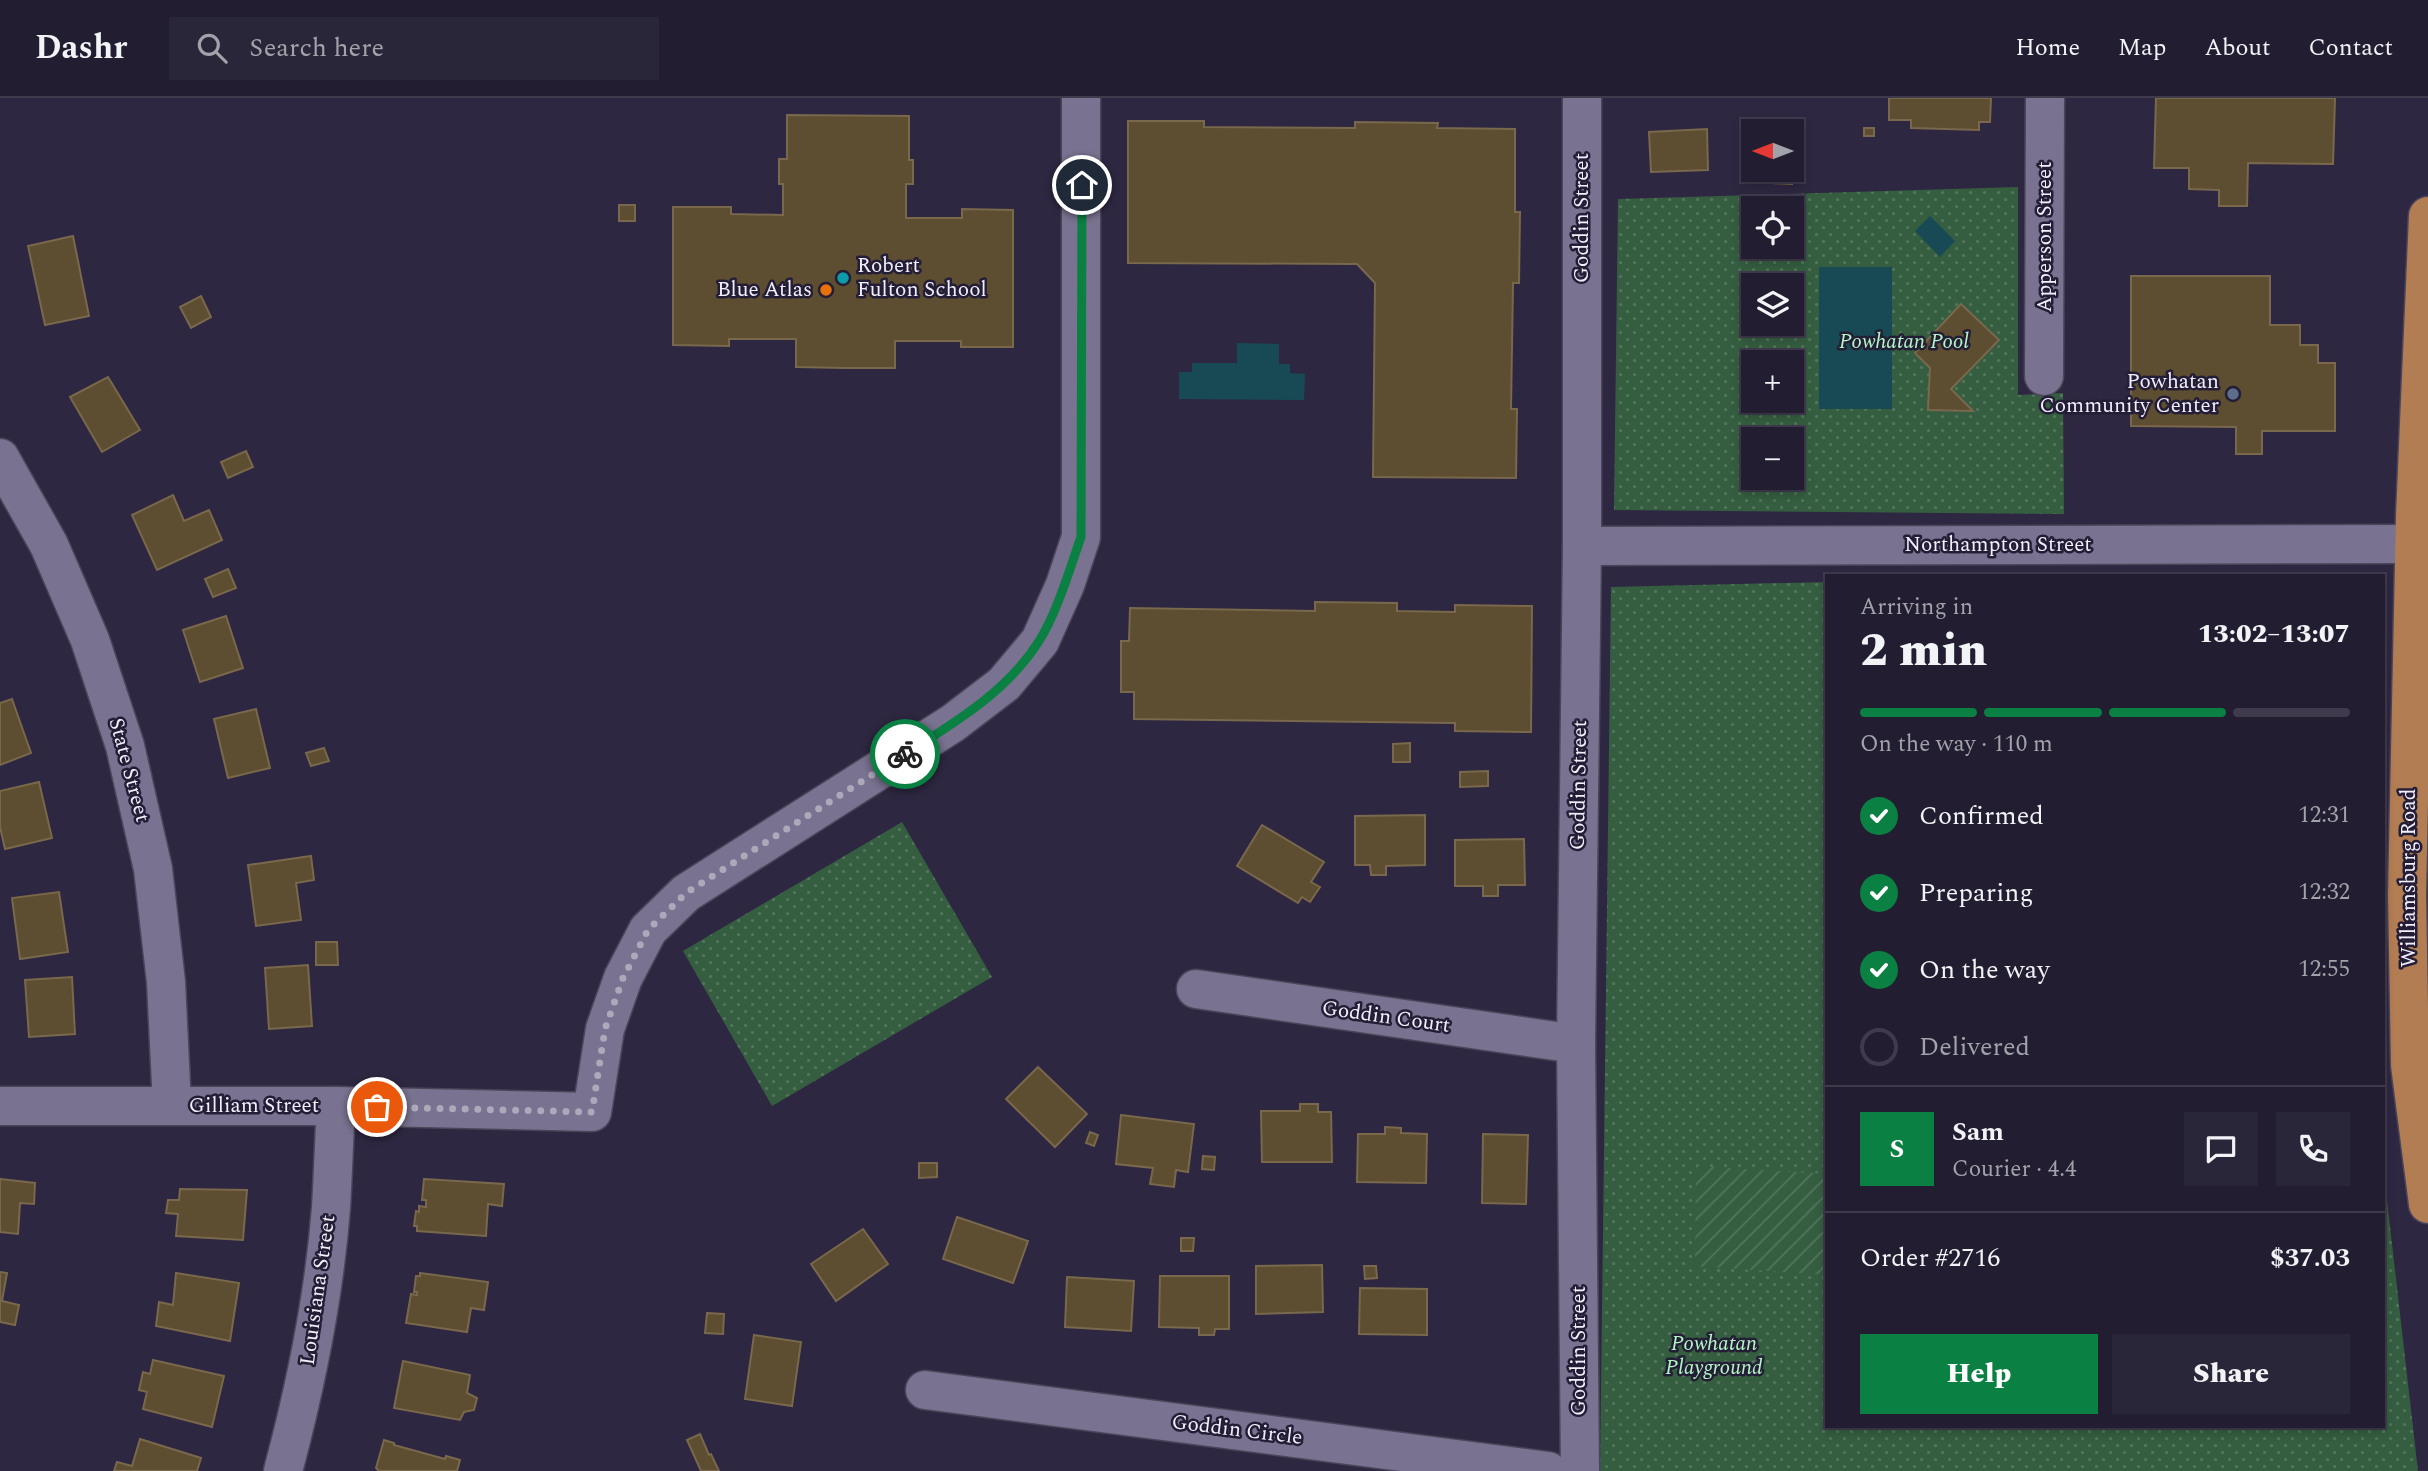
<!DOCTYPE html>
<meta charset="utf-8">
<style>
:root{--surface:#221d31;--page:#2a2639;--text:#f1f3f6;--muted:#a2a2ab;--line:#3f3b4d;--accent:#0b8043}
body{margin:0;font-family:Spectral,serif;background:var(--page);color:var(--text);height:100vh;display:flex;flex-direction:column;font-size:26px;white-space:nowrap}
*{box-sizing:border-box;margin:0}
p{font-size:23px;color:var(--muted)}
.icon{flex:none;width:38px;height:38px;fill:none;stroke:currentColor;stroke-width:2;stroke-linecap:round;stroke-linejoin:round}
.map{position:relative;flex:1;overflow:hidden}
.drawer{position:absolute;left:1825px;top:476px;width:560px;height:854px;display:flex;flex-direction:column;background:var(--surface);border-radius:0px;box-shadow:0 4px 10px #0003,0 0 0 2px var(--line)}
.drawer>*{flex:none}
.needle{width:46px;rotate:270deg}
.controls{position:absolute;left:1741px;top:21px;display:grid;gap:14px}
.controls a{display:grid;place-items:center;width:63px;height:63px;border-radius:0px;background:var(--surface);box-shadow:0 4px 10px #0003,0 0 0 2px var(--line);font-size:35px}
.pin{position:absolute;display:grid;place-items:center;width:60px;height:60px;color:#fff;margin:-30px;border:4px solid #fff;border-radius:50%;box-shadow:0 2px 7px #0007}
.courier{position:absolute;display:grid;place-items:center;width:70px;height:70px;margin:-35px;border:5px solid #0b8043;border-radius:50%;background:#fff;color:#222;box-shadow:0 2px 9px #0007}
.summary em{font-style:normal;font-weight:800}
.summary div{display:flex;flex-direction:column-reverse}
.summary{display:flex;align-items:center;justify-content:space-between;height:119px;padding:0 35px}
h1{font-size:46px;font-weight:800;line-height:52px}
.bar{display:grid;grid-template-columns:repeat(4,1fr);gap:10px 7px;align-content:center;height:84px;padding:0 35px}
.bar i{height:9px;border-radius:5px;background:var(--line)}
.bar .current{background:var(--accent)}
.bar p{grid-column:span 4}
.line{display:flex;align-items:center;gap:18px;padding:0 35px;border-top:2px solid var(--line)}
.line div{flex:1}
.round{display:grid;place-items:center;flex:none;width:74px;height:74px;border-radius:0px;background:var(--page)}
ol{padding:0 35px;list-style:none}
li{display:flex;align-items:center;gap:21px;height:77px}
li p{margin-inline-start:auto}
li .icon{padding:7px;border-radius:50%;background:var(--accent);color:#fff;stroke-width:4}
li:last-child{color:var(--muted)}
li i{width:38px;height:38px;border:4px solid var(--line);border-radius:50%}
.action{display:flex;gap:14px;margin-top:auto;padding:14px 35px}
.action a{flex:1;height:80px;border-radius:0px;background:var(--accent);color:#fff;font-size:28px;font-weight:800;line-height:80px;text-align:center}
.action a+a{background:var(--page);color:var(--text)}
header{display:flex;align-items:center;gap:42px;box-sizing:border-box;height:98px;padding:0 35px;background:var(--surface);border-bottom:2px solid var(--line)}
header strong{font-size:33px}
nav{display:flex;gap:38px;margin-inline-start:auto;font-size:24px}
.search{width:490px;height:63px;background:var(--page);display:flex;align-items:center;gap:18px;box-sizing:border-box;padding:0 24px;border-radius:0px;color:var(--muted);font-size:26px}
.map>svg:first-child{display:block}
.park{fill:url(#park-dots);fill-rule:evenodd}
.garden{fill:url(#garden-furrows)}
.water{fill:#174a55}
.building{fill:#5d4d31;stroke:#79684b;stroke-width:2}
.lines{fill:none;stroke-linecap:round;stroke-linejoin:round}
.minor-casing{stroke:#4b455a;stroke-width:41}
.primary-casing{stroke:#4b455a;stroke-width:41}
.minor{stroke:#797290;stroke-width:38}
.primary{stroke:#b37d53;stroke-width:38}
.done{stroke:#ada9bb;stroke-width:7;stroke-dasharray:0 12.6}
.route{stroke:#0b8043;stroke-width:9}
.culture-dot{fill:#0f9aa8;stroke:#241d36;stroke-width:2.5}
.food-dot{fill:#e8710a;stroke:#241d36;stroke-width:2.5}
.service-dot{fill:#5c6f8a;stroke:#241d36;stroke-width:2.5}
.labels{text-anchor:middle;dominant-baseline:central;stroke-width:5;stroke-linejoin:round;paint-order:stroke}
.street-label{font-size:21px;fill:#f2effd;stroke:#241d36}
.poi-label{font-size:21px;fill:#f2effd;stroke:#241d36;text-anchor:end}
.park-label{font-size:21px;font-style:italic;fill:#b3f8c4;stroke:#241d36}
</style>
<header>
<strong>Dashr</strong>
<div class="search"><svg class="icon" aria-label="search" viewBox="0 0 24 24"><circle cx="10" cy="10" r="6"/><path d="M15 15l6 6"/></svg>Search here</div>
<nav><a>Home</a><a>Map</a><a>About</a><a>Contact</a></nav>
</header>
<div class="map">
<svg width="2428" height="1373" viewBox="0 0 2428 1373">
<defs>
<pattern id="park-dots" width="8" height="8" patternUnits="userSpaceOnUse" patternTransform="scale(1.75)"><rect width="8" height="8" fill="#355e40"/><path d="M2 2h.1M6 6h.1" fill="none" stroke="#53755c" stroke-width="1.8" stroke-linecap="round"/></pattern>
<pattern id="garden-furrows" width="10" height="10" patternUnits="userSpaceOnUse" patternTransform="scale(1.75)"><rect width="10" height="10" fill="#355e40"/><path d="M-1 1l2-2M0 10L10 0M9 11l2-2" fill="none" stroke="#53755c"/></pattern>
</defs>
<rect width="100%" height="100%" fill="#2e2741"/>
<g class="park">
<path d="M 2018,89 L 2018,297 L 2063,295 L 2064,416 L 1614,412 L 1618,101 ZM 1754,110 L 1792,110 L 1792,149 L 1754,149 ZM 1754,187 L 1792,187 L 1792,226 L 1754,226 ZM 1754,264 L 1792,264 L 1792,303 L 1754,303 ZM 1754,341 L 1792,341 L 1792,380 L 1754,380 Z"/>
<polygon points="1827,484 1827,1328 2384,1328 2384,1076 2418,1373 1600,1373 1611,489"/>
<polygon points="902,724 992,879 772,1008 683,853"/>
</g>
<polygon class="garden" points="1696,1068 1827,1076 1827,1177 1695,1168"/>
<g class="water">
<polygon points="1930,118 1955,143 1940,159 1915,133"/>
<rect x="1819" y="169" width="73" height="142"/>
<polygon points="1237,245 1279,246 1279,266 1290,266 1290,275 1305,276 1304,302 1179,301 1179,274 1192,274 1192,265 1237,265"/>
</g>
<g class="building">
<polygon points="1889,0 1991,0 1990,24 1979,24 1979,32 1911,30 1911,22 1889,22"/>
<polygon points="2156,0 2335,0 2333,66 2248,65 2247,108 2219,108 2219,92 2189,91 2189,70 2154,70"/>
<polygon points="787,17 909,18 909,62 913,62 913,86 906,86 906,120 962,120 962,111 1013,112 1013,249 961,249 961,243 895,243 895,270 844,270 796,269 796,241 729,241 729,248 673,247 673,109 731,109 731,116 783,117 783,86 779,86 779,61 787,61"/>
<polygon points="1128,23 1204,23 1204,29 1355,30 1355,24 1438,25 1437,30 1515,31 1515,114 1520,114 1519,185 1513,185 1511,311 1517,311 1516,380 1373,379 1375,185 1357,166 1128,165"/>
<rect x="1864" y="30" width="10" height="8"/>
<polygon points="1707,31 1708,72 1651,74 1649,34"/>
<polygon points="1792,71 1792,86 1772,85 1772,72"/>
<rect x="619" y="107" width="16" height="16"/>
<polygon points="73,138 89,218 45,227 28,148"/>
<polygon points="2131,178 2270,178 2270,227 2300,227 2300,247 2318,247 2318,265 2335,265 2335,333 2262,333 2262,356 2236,356 2236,329 2131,328"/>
<polygon points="201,198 211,219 191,230 180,209"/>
<polygon points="1961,206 1999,242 1951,291 1973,313 1928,312 1930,270 1915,255"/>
<polygon points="108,279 140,332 102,354 70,299"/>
<polygon points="246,353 253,369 228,380 221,364"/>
<polygon points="173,397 184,423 209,412 222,442 157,472 132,417"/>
<polygon points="228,471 236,490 213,499 205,481"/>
<polygon points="1315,504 1397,505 1397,513 1455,514 1455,507 1532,508 1531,634 1455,633 1455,625 1134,621 1134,594 1121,594 1121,543 1129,543 1130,510 1315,513"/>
<polygon points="226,518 243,570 200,584 183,532"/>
<polygon points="12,601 31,655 0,667 0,605"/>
<polygon points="256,611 270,670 228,680 214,621"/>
<polygon points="1410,645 1410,664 1393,664 1393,646"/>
<polygon points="324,650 329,663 311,668 306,655"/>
<polygon points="1488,673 1488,688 1460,689 1460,674"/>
<polygon points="39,684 52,740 5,751 0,729 0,693"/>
<polygon points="1425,717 1425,767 1386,768 1386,777 1371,777 1370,767 1355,767 1355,718"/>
<polygon points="1262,727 1324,764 1311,784 1320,789 1310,804 1302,799 1298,805 1237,768"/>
<polygon points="1524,741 1525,787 1498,787 1498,798 1483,798 1483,788 1455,788 1455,742"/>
<polygon points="311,758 314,782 296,785 301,822 256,828 248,767"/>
<polygon points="59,794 68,854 20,861 12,800"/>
<polygon points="316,844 337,844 338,867 316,867"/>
<polygon points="308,867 312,928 269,931 265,870"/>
<polygon points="72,879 75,936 29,939 25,882"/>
<polygon points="1038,969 1087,1016 1055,1049 1006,1001"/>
<polygon points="1300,1006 1318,1006 1318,1014 1331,1014 1332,1064 1262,1064 1261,1013 1300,1013"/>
<polygon points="1121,1017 1194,1026 1188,1074 1176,1072 1174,1089 1150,1086 1153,1070 1116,1066"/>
<polygon points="1385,1029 1401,1030 1401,1035 1427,1036 1426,1085 1357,1084 1358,1036 1385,1036"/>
<polygon points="1090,1034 1098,1037 1094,1048 1086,1045"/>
<polygon points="1483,1036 1528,1037 1526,1106 1482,1105"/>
<polygon points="1203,1058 1215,1059 1214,1072 1202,1071"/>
<polygon points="919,1065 937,1065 937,1079 919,1080"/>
<polygon points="0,1081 35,1085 34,1106 20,1105 18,1136 0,1134"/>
<polygon points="424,1081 504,1086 502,1108 488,1106 486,1138 417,1133 417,1128 414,1128 416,1113 419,1114 419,1108 426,1109 426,1102 422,1102"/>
<polygon points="180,1091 247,1092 243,1142 176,1138 178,1116 166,1115 168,1102 179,1102"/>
<polygon points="957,1119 1028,1143 1013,1185 943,1161"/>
<polygon points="863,1131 888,1166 836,1203 811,1166"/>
<polygon points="1181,1140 1194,1140 1193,1153 1181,1153"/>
<polygon points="1322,1167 1323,1214 1256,1216 1256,1168"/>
<polygon points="1364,1168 1376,1168 1377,1180 1365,1181"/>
<polygon points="0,1174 7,1175 2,1203 19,1207 15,1227 0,1224"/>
<polygon points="176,1175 239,1185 230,1243 156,1228 159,1204 173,1207"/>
<polygon points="420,1175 488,1184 484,1212 471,1210 467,1234 406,1225 411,1196 417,1197 417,1194 414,1194 416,1178 420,1178"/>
<polygon points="1160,1178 1229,1178 1229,1231 1215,1231 1214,1237 1199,1237 1199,1230 1159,1229"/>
<polygon points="1067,1179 1134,1183 1131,1233 1065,1229"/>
<polygon points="1360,1190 1427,1191 1427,1237 1359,1236"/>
<polygon points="707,1215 724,1216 723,1236 705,1235"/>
<polygon points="754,1237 801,1244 792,1308 745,1301"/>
<polygon points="153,1262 224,1278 212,1329 143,1311 147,1294 139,1292 143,1274 150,1276"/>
<polygon points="403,1263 470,1277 467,1295 477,1300 474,1312 464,1314 460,1322 394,1310"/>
<polygon points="700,1336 709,1357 711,1356 719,1373 701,1373 687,1342"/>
<polygon points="140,1341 201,1360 197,1373 114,1373 117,1364 132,1368"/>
<polygon points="384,1342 394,1345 394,1347 445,1361 446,1358 460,1362 457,1373 379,1373 376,1370"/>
</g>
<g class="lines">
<g class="minor-casing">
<g id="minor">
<polyline points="2044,278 2045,0"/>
<polyline points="0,360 49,447 90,542 125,648 153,771 166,884 172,1007"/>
<polyline points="1582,448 2415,446"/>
<polyline points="1196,891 1576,946"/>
<polyline points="0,1008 336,1008 592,1014 605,931 623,880 648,832 686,795 953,625 1004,586 1040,543 1065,487 1081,439 1081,0"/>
<polyline points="925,1292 1548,1373"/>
<path d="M 283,1373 C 306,1287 324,1199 331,1110 C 333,1076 334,1042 336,1008"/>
<polyline points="1580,1373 1576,946 1582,448 1582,0"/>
</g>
</g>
<g class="primary-casing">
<polyline id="primary" points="2428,118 2415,418 2407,797 2410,967 2428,1106"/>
</g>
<use href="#minor" class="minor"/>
<use href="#primary" class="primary"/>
</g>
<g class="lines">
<polyline class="done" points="377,1009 592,1014 605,931 623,880 648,832 686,795 905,656"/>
<path class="route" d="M 905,656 C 953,626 1008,593 1039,543 C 1057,515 1070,470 1081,439 L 1082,87"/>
</g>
<circle class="culture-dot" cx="843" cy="180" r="7"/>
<circle class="food-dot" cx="826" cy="192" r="7"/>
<circle class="service-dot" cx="2233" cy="296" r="7"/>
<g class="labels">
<g class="street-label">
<text transform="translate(1582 120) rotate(-90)">Goddin Street</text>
<text transform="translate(2045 139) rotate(-90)">Apperson Street</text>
<text x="1998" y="447">Northampton Street</text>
<text transform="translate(129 672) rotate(75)">State Street</text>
<text transform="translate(1579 687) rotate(-89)">Goddin Street</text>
<text transform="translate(2409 780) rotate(-90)">Williamsburg Road</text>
<text transform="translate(1386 919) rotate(8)">Goddin Court</text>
<text x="254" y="1008">Gilliam Street</text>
<text transform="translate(318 1192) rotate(-82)">Louisiana Street</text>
<text transform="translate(1579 1253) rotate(-90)">Goddin Street</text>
<text transform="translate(1237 1332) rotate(7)">Goddin Circle</text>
</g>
<g class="poi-label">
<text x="857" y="168" text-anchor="start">Robert<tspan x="857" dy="24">Fulton School</tspan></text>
<text x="812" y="192">Blue Atlas</text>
<text x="2219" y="284">Powhatan<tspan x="2219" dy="24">Community Center</tspan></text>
</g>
<g class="park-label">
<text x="1904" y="244">Powhatan Pool</text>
<text x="1714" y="1246">Powhatan<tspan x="1714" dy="24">Playground</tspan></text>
</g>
</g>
</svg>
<div class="controls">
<a><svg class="needle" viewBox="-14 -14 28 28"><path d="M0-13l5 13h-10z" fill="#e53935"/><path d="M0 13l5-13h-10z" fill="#a2a2ab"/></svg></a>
<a><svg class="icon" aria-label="locate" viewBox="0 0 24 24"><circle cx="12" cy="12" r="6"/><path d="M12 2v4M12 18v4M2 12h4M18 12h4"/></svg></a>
<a><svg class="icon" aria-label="layers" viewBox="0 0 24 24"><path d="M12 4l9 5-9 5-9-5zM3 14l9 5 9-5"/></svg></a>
<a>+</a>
<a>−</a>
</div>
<div class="pin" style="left:377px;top:1009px;background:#ea580c"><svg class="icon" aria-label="bag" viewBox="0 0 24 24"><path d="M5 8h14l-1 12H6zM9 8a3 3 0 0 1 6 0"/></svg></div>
<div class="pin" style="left:1082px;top:87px;background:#1f2937"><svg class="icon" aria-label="home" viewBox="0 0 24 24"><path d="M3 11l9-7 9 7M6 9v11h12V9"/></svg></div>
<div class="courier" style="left:905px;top:656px"><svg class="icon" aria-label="bike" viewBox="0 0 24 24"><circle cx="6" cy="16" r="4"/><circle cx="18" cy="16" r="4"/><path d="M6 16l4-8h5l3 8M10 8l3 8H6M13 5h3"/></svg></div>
<section class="drawer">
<div class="summary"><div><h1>2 min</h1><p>Arriving in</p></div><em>13:02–13:07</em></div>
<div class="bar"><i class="current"></i><i class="current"></i><i class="current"></i><i></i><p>On the way · 110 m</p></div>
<ol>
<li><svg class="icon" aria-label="check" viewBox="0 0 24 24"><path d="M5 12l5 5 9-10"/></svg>Confirmed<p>12:31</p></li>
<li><svg class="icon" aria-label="check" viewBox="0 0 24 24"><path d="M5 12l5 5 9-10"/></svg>Preparing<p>12:32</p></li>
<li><svg class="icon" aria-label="check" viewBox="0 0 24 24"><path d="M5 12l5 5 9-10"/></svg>On the way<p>12:55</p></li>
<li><i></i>Delivered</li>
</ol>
<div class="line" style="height:126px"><b class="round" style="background:var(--accent);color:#fff">S</b><div><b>Sam</b><p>Courier · 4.4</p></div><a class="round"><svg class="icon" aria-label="chat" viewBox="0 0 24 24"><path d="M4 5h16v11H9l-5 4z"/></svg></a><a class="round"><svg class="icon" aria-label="phone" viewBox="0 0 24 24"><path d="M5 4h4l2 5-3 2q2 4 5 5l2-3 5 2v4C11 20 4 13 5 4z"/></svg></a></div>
<div class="line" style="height:91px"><div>Order #2716</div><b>$37.03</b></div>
<div class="action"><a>Help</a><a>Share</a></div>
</section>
</div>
